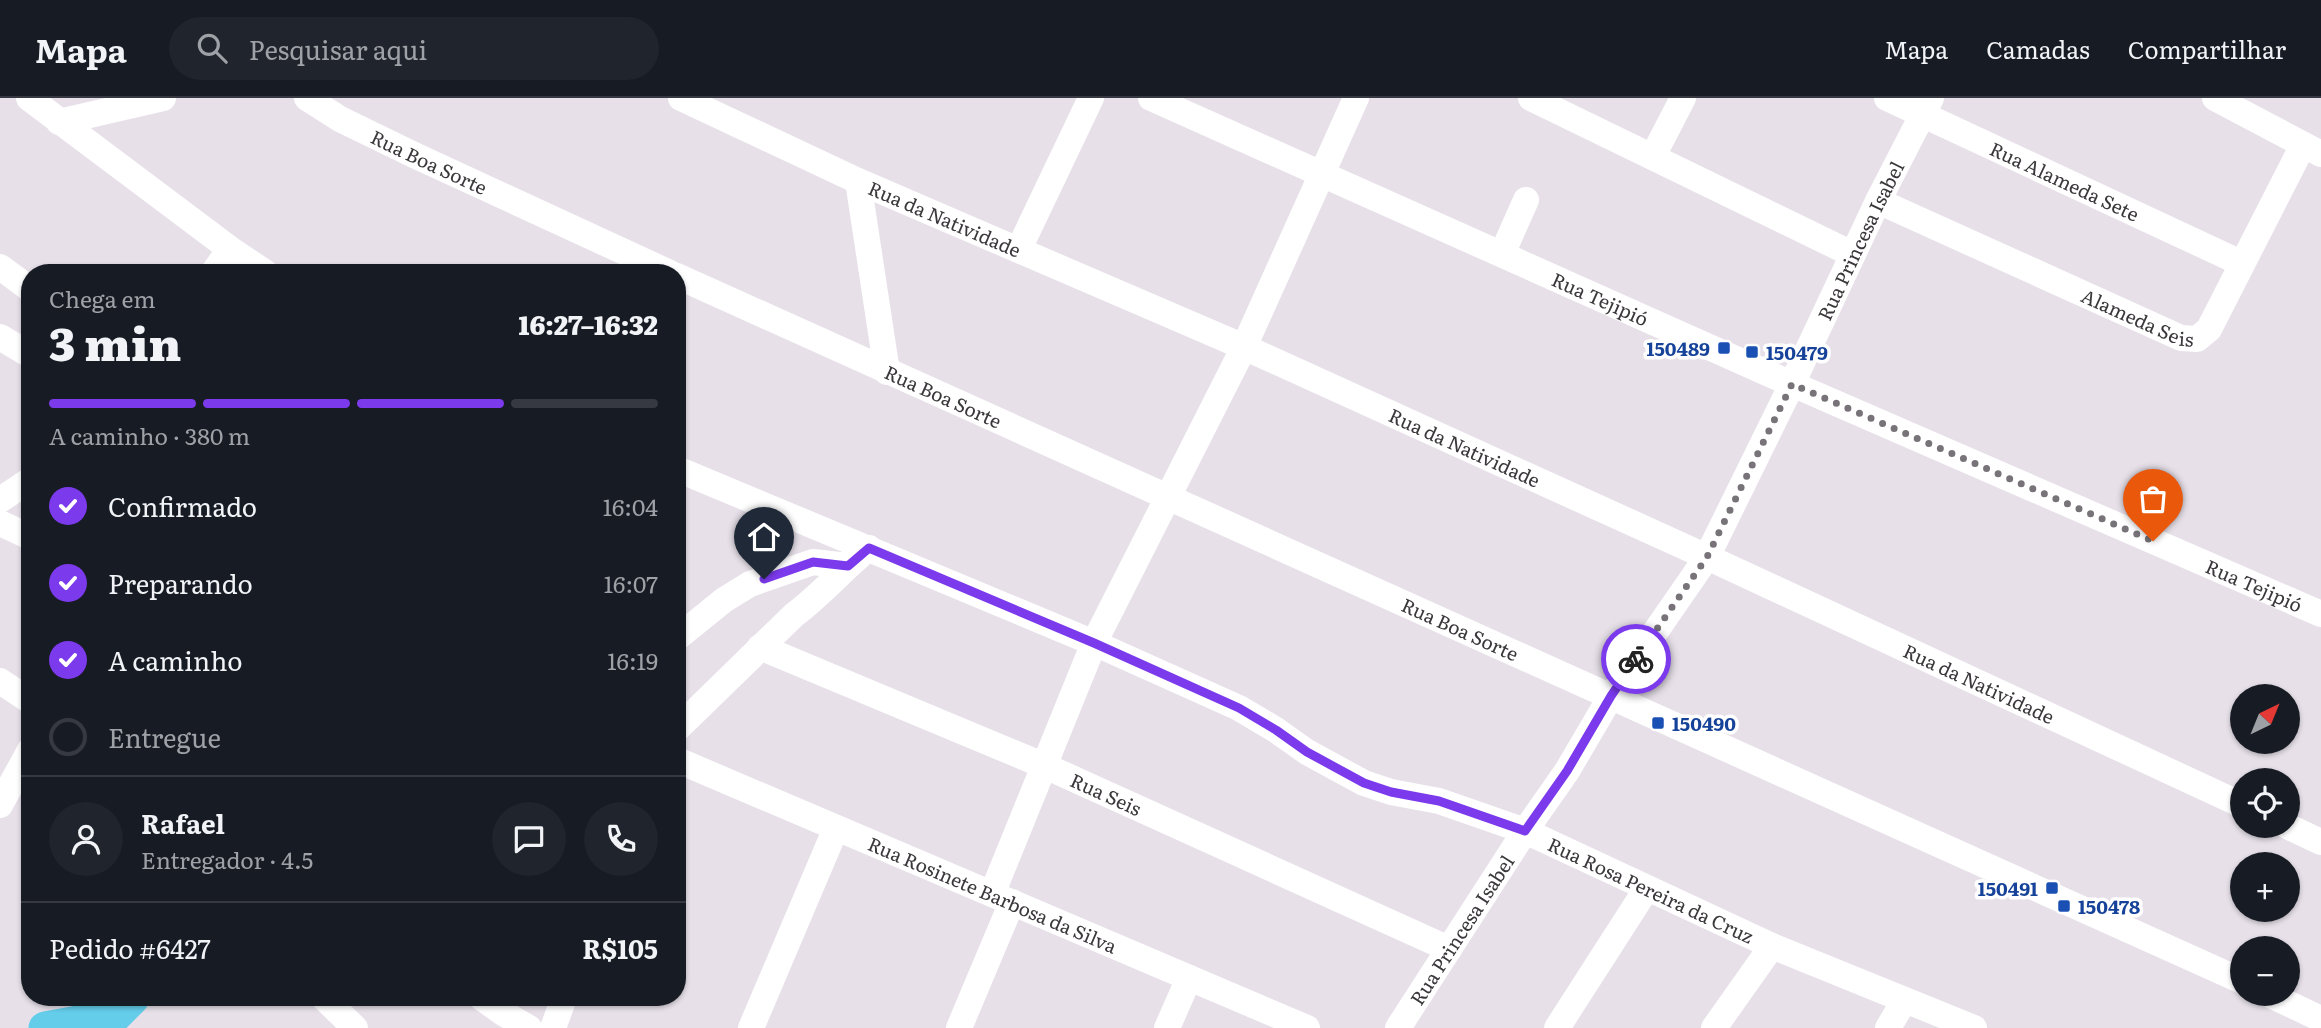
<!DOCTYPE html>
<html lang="pt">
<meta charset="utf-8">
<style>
:root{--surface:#171b24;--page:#20242c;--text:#f1f3f6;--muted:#9ea1a6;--line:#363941;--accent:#7c3aed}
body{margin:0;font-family:Literata,serif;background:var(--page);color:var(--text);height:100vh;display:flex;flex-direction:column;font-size:26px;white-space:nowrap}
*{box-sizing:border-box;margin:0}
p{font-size:23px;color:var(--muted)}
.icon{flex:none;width:38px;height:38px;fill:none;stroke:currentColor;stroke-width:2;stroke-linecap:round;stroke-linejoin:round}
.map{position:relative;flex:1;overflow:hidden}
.drawer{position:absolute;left:21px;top:166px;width:665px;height:742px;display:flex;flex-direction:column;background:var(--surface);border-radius:28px;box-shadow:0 2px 5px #0004}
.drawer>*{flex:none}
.needle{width:46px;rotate:43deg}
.fabs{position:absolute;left:2230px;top:586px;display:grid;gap:14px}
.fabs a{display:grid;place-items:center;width:70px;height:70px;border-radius:50%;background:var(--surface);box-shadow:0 2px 5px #0004;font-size:35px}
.pin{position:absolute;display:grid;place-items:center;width:60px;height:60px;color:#fff;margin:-72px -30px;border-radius:50% 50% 50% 0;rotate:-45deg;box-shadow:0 0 7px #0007}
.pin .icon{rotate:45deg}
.courier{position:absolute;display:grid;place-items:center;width:70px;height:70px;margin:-35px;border:5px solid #7c3aed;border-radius:50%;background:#fff;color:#222;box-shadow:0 2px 9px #0007}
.overview em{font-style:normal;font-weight:800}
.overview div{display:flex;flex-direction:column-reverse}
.overview{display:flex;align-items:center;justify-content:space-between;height:119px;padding:0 28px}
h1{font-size:46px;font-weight:800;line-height:52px}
.bar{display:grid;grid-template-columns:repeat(4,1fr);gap:10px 7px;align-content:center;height:84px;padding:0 28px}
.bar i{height:9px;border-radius:5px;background:var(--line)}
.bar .on{background:var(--accent)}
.bar p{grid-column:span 4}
.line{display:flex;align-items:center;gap:18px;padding:0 28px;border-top:2px solid var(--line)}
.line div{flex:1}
.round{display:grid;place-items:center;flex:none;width:74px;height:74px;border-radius:37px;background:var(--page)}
ol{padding:0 28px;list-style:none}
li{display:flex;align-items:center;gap:21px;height:77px}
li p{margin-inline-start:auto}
li .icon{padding:7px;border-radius:50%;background:var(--accent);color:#fff;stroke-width:4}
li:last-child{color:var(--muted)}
li i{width:38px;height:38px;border:4px solid var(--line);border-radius:50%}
header{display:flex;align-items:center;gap:42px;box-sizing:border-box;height:98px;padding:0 35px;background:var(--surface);border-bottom:2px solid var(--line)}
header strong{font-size:33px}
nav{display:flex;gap:38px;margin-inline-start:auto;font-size:24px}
.search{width:490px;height:63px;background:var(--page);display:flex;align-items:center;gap:18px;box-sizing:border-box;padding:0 24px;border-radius:38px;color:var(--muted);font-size:26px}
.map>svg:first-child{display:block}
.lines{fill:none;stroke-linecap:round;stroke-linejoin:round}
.river{stroke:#64cdea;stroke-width:33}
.minor{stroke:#fff;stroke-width:26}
.done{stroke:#777378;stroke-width:7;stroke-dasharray:0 12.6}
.route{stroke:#7c3aed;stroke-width:9}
.transit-dot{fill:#1a4fb4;stroke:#fff;stroke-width:2.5}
.labels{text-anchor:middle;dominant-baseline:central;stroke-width:7;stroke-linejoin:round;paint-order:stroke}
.street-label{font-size:19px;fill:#3b383b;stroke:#fff}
.transit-label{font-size:19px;font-weight:bold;fill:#164399;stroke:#fff;text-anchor:start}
</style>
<header>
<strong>Mapa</strong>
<div class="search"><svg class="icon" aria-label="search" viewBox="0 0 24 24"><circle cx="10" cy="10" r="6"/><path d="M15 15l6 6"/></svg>Pesquisar aqui</div>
<nav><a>Mapa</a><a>Camadas</a><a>Compartilhar</a></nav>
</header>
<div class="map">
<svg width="2321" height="930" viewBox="0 0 2321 930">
<rect width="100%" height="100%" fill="#e7e0e9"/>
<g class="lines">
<polyline class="river" points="45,930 116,917 133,900"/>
<g class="minor">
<polyline points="29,0 230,151 266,175"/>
<path id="s1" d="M 307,0 L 340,21 L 414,57 L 670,175"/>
<path id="s2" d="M 681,0 L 858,83 L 1244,249 L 1707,459 L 2242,707"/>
<path id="s3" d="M 1151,0 L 1792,286 L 2321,516"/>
<polyline points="1531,0 1852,156"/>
<path id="s4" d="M 1887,0 L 2241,165"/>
<polyline points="2215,0 2321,56"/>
<polyline points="59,24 163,0"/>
<polyline points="1653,58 1683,0"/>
<polyline points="858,83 887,274"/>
<path id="s5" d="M 1878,103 L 2181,240 L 2197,241 L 2209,231 L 2303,47"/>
<polyline points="1019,151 1091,0"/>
<polyline points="1502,156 1526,102"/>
<polyline points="0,169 30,191"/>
<polyline points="213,175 230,151"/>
<path id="s6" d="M 677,178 L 2242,883"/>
<polyline points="0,239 30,257"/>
<path id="s7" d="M 677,371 L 1094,545 L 1239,610 L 1276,632 L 1307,654 L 1364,685 L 1391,694 L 1439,703 L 1525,733 L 1772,848 L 1974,930"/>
<polyline points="0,402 30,382"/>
<polyline points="0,425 30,439"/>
<polyline points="677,540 724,502 750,486 813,464 848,468"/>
<path id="s8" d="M 760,549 L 1045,668 L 1449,851"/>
<polyline points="0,583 30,603"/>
<path d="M 677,631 L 794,517 C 821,497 843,471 869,450"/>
<path id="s9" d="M 677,662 L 1307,930"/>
<polyline points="0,707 30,652"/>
<polyline points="2287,728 2321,744"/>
<polyline points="992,796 1094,545 1244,249 1356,0"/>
<polyline points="2268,896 2321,921"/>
<polyline points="324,900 355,930"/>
<polyline points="482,900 503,915 529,930"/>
<polyline points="553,930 564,900"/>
<polyline points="751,930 836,730"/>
<polyline points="959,930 1012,804"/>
<polyline points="1167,930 1189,880"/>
<path id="s10" d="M 1398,930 L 1525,733 L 1567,673 L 1611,598 L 1707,459 L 1792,286 L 1878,103 L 1931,0"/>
<polyline points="1557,930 1647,790"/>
<polyline points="1714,930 1772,848"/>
<polyline points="1888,930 1904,903"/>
</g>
</g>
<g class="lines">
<polyline class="done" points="1636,561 1707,459 1792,286 2153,443"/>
<polyline class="route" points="764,481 813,464 848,468 869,450 1094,545 1239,610 1276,632 1307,654 1364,685 1391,694 1439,703 1525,733 1567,673 1611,598 1636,561"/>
</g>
<g class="transit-dot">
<rect x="1717" y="243" width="14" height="14" rx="3.5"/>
<rect x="1745" y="247" width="14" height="14" rx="3.5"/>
<rect x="1651" y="618" width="14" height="14" rx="3.5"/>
<rect x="2045" y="783" width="14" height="14" rx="3.5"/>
<rect x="2057" y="801" width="14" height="14" rx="3.5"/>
</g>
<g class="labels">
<g class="street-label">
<text stroke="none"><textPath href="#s1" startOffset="138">Rua Boa Sorte</textPath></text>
<text stroke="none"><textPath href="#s4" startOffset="196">Rua Alameda Sete</textPath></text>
<text stroke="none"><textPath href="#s2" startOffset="290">Rua da Natividade</textPath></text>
<text stroke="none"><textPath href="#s10" startOffset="915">Rua Princesa Isabel</textPath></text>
<text stroke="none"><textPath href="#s3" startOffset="492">Rua Tejipió</textPath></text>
<text stroke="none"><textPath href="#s5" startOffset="285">Alameda Seis</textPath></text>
<text stroke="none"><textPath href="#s6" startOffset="292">Rua Boa Sorte</textPath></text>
<text stroke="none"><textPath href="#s2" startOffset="858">Rua da Natividade</textPath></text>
<text stroke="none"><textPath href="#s3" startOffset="1206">Rua Tejipió</textPath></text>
<text stroke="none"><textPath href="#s6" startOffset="859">Rua Boa Sorte</textPath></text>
<text stroke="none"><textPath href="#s2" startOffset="1424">Rua da Natividade</textPath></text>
<text stroke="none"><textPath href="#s8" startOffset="376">Rua Seis</textPath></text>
<text stroke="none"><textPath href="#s7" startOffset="1064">Rua Rosa Pereira da Cruz</textPath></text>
<text stroke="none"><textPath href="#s9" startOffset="343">Rua Rosinete Barbosa da Silva</textPath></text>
<text stroke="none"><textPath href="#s10" startOffset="117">Rua Princesa Isabel</textPath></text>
</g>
<g class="transit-label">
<text x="1710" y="250" text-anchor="end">150489</text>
<text x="1766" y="254">150479</text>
<text x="1672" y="625">150490</text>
<text x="2038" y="790" text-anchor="end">150491</text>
<text x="2078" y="808">150478</text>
</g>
</g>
</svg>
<div class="fabs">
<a><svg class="needle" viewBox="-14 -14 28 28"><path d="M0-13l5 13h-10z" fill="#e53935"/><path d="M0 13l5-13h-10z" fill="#9ea1a6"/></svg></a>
<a><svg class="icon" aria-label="locate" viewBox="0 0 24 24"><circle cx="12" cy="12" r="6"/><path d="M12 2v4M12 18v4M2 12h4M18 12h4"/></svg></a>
<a>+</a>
<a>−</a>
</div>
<div class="pin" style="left:2153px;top:443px;background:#ea580c"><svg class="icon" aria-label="bag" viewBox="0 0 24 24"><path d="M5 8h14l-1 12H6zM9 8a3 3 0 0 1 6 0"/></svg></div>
<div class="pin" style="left:764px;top:481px;background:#1f2937"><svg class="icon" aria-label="home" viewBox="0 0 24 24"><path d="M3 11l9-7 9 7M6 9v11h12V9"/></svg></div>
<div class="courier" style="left:1636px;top:561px"><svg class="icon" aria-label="bike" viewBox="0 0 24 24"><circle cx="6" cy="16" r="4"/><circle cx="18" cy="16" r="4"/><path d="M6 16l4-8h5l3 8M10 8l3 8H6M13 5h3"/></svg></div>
<section class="drawer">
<div class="overview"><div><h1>3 min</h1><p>Chega em</p></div><em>16:27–16:32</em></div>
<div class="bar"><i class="on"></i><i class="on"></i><i class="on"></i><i></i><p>A caminho · 380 m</p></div>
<ol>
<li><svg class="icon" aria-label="check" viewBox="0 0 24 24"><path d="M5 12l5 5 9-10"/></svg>Confirmado<p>16:04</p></li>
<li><svg class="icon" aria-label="check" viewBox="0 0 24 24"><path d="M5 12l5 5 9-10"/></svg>Preparando<p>16:07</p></li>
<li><svg class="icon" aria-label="check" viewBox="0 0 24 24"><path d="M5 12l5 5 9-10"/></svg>A caminho<p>16:19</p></li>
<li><i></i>Entregue</li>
</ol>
<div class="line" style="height:126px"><a class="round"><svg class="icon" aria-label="person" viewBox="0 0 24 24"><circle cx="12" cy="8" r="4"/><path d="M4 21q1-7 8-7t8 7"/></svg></a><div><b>Rafael</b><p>Entregador · 4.5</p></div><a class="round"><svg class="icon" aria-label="chat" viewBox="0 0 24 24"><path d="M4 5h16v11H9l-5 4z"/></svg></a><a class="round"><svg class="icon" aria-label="phone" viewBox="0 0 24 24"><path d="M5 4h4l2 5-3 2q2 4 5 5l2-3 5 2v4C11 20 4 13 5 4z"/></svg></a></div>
<div class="line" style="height:91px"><div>Pedido #6427</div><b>R$105</b></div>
</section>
</div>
